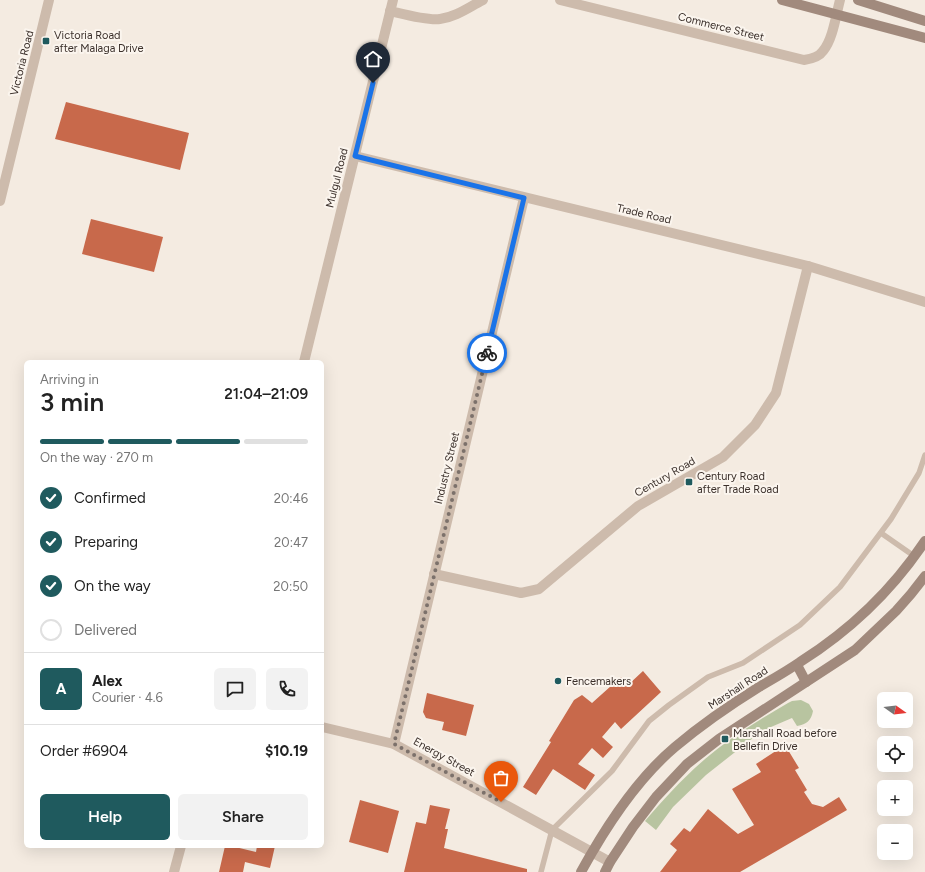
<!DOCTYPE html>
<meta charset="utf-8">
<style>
:root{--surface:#fff;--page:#f2f2f2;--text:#222;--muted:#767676;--line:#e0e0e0;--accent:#1f5a5e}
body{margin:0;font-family:Figtree,sans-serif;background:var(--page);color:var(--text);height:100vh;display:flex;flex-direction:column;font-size:15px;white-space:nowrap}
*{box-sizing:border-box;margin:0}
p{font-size:13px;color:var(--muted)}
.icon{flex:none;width:22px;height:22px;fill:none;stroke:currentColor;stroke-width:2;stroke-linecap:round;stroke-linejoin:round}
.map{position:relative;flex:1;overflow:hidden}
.drawer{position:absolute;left:24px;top:360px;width:300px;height:488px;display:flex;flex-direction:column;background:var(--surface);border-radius:6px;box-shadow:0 4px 16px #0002}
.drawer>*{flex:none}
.needle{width:26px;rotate:104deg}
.fabs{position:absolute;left:877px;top:692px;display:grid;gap:8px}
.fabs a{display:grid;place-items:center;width:36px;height:36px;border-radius:6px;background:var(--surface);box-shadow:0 4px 16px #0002;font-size:20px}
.pin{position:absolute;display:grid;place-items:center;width:34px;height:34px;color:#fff;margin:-41px -17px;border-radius:50% 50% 50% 0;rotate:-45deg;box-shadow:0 0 4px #0007}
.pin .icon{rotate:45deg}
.courier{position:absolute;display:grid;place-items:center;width:40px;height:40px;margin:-20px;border:3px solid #1a73e8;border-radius:50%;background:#fff;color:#222;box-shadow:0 1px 5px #0007}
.head em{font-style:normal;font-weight:600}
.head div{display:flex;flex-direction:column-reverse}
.head{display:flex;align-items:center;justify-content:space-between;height:68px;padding:0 16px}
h1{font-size:26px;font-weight:600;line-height:30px}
.bar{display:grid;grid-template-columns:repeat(4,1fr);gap:6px 4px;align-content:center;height:48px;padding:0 16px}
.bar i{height:5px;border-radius:3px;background:var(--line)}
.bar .current{background:var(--accent)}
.bar p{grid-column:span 4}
.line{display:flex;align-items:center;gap:10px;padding:0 16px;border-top:1px solid var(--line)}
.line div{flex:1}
.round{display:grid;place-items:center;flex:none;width:42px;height:42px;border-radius:6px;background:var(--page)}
ol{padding:0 16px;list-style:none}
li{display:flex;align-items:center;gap:12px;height:44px}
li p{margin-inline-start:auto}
li .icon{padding:4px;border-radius:50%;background:var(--accent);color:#fff;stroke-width:4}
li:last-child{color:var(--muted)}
li i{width:22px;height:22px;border:2px solid var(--line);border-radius:50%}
.button{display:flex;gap:8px;margin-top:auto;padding:8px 16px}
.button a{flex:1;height:46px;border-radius:6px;background:var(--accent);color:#fff;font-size:16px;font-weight:600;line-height:46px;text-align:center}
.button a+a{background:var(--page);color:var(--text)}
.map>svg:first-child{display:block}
.green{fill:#b8c4a0}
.building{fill:#c8694b}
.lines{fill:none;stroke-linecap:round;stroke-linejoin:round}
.service{stroke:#cdbbac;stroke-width:5.5}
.minor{stroke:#cdbbac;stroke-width:10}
.secondary{stroke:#a18a7d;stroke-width:10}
.done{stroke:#7c716b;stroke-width:4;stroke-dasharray:0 7.2}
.route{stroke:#1a73e8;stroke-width:5}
.poi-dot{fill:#1f5a5e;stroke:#fbf5ee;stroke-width:1.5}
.labels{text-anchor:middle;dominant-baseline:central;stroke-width:4;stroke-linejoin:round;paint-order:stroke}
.street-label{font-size:11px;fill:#3b302b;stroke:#fbf5ee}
.poi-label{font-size:11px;fill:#3b302b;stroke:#fbf5ee;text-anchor:start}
</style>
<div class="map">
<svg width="925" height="872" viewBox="0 0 925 872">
<rect width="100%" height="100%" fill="#f4ebe1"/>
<path class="green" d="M 801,700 L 809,704 L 813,711 C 811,721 807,724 797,726 L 792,718 L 771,727 L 758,734 L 706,775 L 673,807 L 656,830 L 645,821 C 669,793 694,766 724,744 C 744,729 766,716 788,703 L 792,701 Z"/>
<g class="building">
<polygon points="66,102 189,133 180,170 55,139"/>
<polygon points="91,219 163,237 154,272 82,254"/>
<polygon points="643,671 661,692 621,729 615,722 602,737 613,747 603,758 592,748 578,764 595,775 585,790 553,769 536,795 523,787 551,742 549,741 574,700 582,695 592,703 621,677 628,685"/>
<polygon points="427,693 474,705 466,736 442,730 444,722 426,718 423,712"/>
<polygon points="785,745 799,768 795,770 807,790 804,792 812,804 823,807 839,797 847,810 740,872 660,872 677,850 670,844 684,828 690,832 708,809 738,834 754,825 732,789 761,772 756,764"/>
<polygon points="360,800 399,811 388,853 349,842"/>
<polygon points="430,805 450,809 445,829 448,829 444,848 527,869 527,872 404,872 416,822 426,824"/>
<polygon points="225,846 231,846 256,852 257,846 275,846 270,868 245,862 243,872 219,872"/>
</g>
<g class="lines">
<g class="service">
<polyline points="881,533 914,556"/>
<polyline points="541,872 552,830 612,771 649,721 669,705 708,677 743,663 800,625 840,587 891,519 919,473 925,455"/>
</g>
<g class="minor">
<path d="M 560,0 L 804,60 C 811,59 819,57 823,51 C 833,39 836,15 840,0"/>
<path d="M 390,11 C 403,14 428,21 440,19 C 456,17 469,7 483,0"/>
<polyline points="355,156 808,266 925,302"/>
<polyline points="0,201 49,0"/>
<polyline points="304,362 393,0"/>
<polyline points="434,574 521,593 539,589 638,506 723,457 755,425 776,393 808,266"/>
<polyline points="322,727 394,744 610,862"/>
<polyline points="394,744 524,198"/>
<polyline points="174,872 181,846"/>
</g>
<g class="secondary">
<polyline points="782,0 925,38"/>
<polyline points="858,0 925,21"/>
<polyline points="797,665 806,682"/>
<path d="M 581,872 C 605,828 637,779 675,747 C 701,725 730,705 759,687 C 773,679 787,671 800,662 C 849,631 893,589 925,541"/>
<polyline points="605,872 610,862 633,827 656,797 687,764 719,739 855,650 896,611 911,594 925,576"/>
</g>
</g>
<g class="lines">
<polyline class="done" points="487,353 394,744 501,802"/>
<polyline class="route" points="373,83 355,156 524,198 487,353"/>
</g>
<g class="poi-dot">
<rect x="42" y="37" width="8" height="8" rx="2"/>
<rect x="685" y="478" width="8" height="8" rx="2"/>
<circle cx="558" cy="681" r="4"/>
<rect x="721" y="735" width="8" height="8" rx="2"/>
</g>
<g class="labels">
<g class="street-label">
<text transform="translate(721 27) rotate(14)">Commerce Street</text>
<text transform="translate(22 63) rotate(-76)">Victoria Road</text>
<text transform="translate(337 178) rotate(-76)">Mulgul Road</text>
<text transform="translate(644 214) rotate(13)">Trade Road</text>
<text transform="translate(447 468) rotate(-76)">Industry Street</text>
<text transform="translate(665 477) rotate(-30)">Century Road</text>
<text transform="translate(738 688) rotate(-33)">Marshall Road</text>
<text transform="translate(444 757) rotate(29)">Energy Street</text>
</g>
<g class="poi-label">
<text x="54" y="35">Victoria Road<tspan x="54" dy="13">after Malaga Drive</tspan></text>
<text x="697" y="476">Century Road<tspan x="697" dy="13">after Trade Road</tspan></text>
<text x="566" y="681">Fencemakers</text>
<text x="733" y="733">Marshall Road before<tspan x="733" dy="13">Bellefin Drive</tspan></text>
</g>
</g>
</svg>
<div class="fabs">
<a><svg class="needle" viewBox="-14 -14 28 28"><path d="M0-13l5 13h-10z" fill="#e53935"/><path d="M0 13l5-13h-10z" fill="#767676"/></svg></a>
<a><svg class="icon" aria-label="locate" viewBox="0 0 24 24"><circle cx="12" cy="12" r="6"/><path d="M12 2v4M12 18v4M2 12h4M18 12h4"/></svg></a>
<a>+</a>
<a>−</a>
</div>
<div class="pin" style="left:501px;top:802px;background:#ea580c"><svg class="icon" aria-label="bag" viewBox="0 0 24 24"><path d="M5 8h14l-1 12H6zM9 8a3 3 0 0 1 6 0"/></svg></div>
<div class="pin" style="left:373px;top:83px;background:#1f2937"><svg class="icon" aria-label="home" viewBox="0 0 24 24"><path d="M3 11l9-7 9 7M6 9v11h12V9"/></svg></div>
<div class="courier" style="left:487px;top:353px"><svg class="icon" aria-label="bike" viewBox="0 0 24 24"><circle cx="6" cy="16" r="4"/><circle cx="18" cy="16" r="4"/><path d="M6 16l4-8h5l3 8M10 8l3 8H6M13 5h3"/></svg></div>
<section class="drawer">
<div class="head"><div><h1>3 min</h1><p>Arriving in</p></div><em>21:04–21:09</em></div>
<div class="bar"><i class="current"></i><i class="current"></i><i class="current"></i><i></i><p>On the way · 270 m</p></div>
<ol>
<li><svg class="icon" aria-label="check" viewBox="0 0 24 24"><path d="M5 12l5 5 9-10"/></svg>Confirmed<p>20:46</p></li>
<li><svg class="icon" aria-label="check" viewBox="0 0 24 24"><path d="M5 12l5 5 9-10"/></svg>Preparing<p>20:47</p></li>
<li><svg class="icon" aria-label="check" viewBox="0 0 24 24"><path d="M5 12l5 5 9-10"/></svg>On the way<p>20:50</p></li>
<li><i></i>Delivered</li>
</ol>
<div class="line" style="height:72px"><b class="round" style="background:var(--accent);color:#fff">A</b><div><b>Alex</b><p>Courier · 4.6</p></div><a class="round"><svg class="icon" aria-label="chat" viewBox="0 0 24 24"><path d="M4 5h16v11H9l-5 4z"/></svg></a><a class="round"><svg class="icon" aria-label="phone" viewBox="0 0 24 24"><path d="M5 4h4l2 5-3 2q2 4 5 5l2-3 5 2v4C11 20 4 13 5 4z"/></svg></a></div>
<div class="line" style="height:52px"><div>Order #6904</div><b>$10.19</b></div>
<div class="button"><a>Help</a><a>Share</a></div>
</section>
</div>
